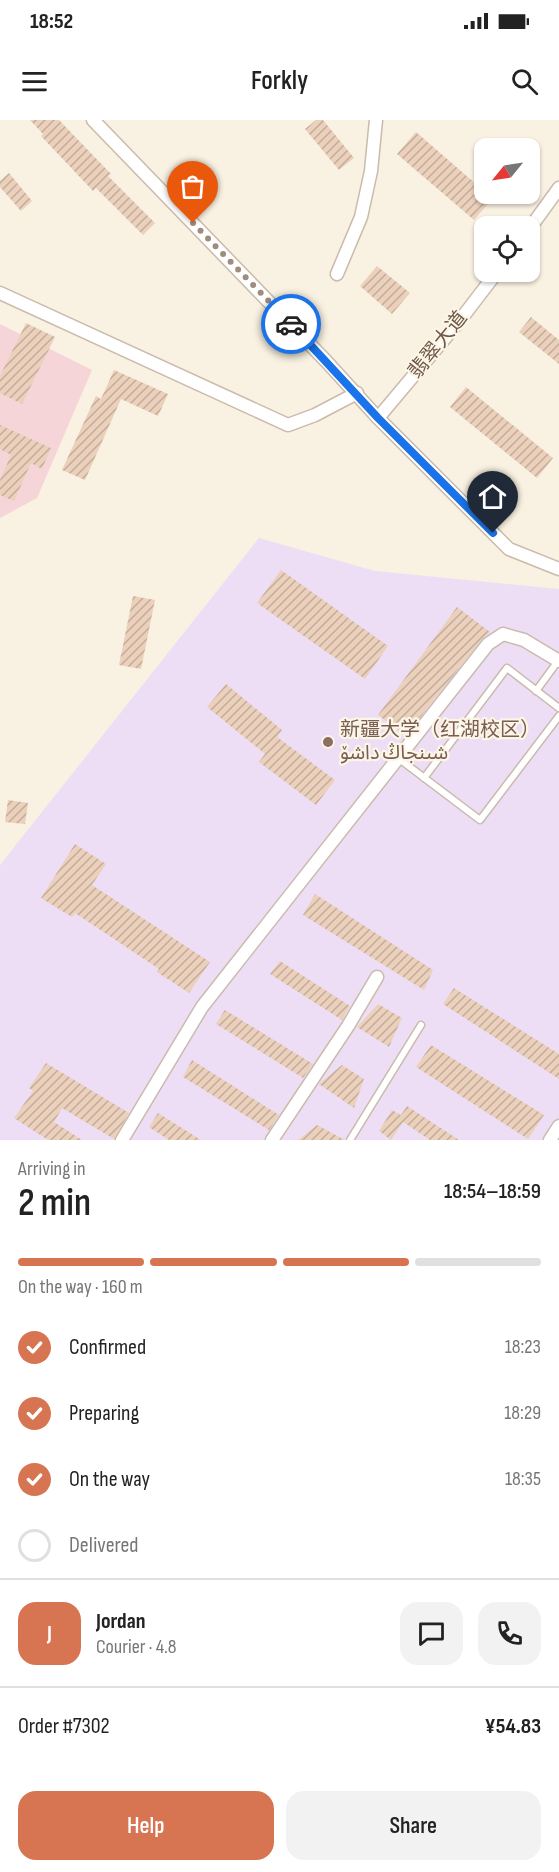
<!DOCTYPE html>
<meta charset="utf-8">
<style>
:root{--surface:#fff;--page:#f2f2f2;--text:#222;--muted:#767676;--line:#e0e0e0;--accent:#d77552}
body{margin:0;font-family:"Sofia Sans Condensed","Noto Sans Arabic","Noto Sans SC",sans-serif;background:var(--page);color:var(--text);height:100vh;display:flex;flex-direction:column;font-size:22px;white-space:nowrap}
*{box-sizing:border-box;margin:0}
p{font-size:20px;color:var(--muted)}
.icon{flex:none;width:33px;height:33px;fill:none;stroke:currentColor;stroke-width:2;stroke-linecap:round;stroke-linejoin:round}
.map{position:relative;height:1020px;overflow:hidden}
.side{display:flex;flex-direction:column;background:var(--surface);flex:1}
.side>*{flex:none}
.needle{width:39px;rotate:240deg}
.controls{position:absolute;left:474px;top:18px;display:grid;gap:12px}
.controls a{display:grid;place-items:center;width:66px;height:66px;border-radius:12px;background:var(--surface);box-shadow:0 2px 4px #0004;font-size:30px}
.pin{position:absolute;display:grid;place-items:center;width:51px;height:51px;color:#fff;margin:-62px -26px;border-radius:50% 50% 50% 0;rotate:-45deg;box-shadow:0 0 6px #0007}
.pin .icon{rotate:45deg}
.courier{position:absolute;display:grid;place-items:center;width:60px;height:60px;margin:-30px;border:4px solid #1a73e8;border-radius:50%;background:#fff;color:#222;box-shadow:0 2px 8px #0007}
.headline em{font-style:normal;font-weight:600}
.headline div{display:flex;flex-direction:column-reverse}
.headline{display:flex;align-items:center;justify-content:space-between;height:102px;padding:0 18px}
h1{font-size:39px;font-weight:600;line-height:45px}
.bar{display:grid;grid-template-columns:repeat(4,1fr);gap:9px 6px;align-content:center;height:72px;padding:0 18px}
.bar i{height:8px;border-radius:4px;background:var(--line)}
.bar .on{background:var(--accent)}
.bar p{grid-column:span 4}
.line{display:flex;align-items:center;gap:15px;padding:0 18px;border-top:2px solid var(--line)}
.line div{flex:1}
.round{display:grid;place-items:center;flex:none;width:63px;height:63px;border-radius:18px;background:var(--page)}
ol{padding:0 18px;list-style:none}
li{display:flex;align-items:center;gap:18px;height:66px}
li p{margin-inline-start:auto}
li .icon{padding:6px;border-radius:50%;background:var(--accent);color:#fff;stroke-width:4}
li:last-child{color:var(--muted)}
li i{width:33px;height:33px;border:3px solid var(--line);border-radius:50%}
.cta{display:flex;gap:12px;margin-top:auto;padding:12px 18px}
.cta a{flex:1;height:69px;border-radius:18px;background:var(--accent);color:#fff;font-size:24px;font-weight:600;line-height:69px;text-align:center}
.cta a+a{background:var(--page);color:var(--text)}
.status{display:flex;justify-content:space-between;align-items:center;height:42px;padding:0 30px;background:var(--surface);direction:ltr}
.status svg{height:16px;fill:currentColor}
header{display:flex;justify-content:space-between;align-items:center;height:78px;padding:0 18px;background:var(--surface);font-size:27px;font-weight:600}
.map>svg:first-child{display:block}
.education{fill:#eddef5}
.medical{fill:#f6d5d8}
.building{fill:url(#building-hatch)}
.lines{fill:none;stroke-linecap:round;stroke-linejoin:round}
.lane-casing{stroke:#cabbac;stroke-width:9}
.street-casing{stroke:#cabbac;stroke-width:15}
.lane{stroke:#fff;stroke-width:6}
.street{stroke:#fff;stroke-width:12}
.done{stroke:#9e8e80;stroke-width:6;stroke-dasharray:0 10.8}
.route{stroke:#1a73e8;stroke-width:8}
.education-dot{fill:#8d6e63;stroke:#fdf5e6;stroke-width:2}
.labels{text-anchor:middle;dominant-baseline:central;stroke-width:4.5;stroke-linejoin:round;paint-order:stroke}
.street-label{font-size:20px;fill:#6d584b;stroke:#fdf5e6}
.education-label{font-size:20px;fill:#785e54;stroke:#fdf5e6;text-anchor:start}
</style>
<div class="status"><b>18:52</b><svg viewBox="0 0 49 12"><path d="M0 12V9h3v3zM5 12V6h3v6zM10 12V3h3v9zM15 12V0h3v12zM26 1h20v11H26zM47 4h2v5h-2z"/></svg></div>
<header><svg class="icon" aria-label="menu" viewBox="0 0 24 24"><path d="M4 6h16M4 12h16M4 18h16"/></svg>Forkly<svg class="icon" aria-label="search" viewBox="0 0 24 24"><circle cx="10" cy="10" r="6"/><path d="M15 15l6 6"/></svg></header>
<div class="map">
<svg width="559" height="1020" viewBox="0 0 559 1020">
<defs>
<pattern id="building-hatch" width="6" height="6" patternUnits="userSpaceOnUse" patternTransform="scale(1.5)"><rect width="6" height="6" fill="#ebd0bc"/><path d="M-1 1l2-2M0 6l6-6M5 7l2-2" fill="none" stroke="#c3ac9b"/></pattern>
</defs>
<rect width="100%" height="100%" fill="#f9f1e1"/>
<polygon class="education" points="259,418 375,451 559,469 559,1020 0,1020 0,745"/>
<polygon class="medical" points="0,204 92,250 37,378 0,398"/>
<g class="building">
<polygon points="30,0 59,0 111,54 108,56 155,103 143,115 96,68 93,71 41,16 43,14"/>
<polygon points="316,0 323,0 354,38 339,50 305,9"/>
<polygon points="416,12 484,71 484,74 493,78 474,100 397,34"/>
<polygon points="9,53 32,81 21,91 0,67 0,61"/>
<polygon points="377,146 410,173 392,194 360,166"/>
<polygon points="531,197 559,220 559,244 519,212"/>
<polygon points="26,203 55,217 22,284 0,273 0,256"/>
<polygon points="114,250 168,274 158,296 121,279 85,360 62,350 96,276 101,279"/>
<polygon points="466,267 553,338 537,358 450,287"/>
<polygon points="0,305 51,328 42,349 31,343 14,381 0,375 0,360 11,335 0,329"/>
<polygon points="281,450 388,526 365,559 257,483"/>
<polygon points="133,476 155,480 141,549 119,545"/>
<polygon points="457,487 490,512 482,519 406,615 378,595"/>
<polygon points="226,564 282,610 277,617 335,660 316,685 259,642 265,634 207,587"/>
<polygon points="8,680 28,683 25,704 5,702"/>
<polygon points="75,724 106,744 92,765 210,842 189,873 157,852 159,849 75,793 72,797 41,778"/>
<polygon points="315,774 433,850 424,870 303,795"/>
<polygon points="280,841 350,886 342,900 270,854"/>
<polygon points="454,868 559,934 559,959 443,884"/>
<polygon points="378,884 402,898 389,927 357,907"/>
<polygon points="225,890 313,944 303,958 216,904"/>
<polygon points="431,925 544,995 528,1019 416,947"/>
<polygon points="192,940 279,995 269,1010 183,957"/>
<polygon points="46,943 129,993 114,1019 62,988 54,1002 82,1020 48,1020 14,998 33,971 29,968"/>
<polygon points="342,945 364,959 354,988 319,964"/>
<polygon points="407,986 459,1020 430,1020 403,1002 391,1020 379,1011 392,990 401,995"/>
<polygon points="158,993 201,1020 169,1020 149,1007"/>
<polygon points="317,1005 345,1020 298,1020"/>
</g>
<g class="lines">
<g class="lane-casing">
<g id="lane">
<polyline points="536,571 558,541"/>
<polyline points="398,638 480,700 559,596"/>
<polyline points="424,658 507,548 559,588"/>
<polyline points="350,1020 421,905"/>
</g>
</g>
<g class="street-casing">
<g id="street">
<polyline points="93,0 326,241 378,298 509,429 559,449"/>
<polyline points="530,108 559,68"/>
<polyline points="337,154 361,97 371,51 376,0"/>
<polyline points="0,173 288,305 315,295 357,273"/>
<polyline points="378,298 461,199 497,152"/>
<polyline points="122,1020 202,887 488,524 503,514 524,520 559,541"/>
<polyline points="272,1020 348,906 377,857"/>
<polyline points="550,1020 559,1006"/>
</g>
</g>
<use href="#lane" class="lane"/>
<use href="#street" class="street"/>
</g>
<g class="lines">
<polyline class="done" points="193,103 291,204"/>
<polyline class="route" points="291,204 378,298 493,413"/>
</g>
<circle class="education-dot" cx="328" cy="622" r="6"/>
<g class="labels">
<g class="street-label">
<text transform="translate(438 225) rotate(-51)">翡翠大道</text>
</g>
<g class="education-label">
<text x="340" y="610">新疆大学（红湖校区）<tspan x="340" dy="23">شىنجاڭ داشۆ</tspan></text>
</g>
</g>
</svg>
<div class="controls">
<a><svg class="needle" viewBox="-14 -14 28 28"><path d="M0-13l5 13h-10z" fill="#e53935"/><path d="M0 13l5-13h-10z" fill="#767676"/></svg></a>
<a><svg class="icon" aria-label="locate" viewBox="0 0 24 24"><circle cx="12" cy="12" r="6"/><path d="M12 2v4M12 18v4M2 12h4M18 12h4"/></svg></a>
</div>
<div class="pin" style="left:193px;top:103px;background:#ea580c"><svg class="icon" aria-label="bag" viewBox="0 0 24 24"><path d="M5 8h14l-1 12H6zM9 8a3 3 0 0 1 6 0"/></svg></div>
<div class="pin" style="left:493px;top:413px;background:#1f2937"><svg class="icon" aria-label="home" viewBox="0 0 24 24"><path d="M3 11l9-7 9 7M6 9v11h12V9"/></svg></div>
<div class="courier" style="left:291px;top:204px"><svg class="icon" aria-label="car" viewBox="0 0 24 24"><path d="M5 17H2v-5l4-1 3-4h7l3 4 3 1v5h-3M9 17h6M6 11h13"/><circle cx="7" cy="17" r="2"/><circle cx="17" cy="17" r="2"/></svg></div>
</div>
<section class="side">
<div class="headline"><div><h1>2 min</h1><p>Arriving in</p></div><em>18:54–18:59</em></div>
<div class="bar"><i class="on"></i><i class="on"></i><i class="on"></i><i></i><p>On the way · 160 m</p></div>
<ol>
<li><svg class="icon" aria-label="check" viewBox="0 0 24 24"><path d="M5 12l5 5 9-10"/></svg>Confirmed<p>18:23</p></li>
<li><svg class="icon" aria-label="check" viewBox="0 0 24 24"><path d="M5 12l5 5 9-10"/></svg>Preparing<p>18:29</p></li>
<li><svg class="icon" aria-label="check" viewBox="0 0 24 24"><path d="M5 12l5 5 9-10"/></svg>On the way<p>18:35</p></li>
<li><i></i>Delivered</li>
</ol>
<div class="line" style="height:108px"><b class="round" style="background:var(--accent);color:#fff">J</b><div><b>Jordan</b><p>Courier · 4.8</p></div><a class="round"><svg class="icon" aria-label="chat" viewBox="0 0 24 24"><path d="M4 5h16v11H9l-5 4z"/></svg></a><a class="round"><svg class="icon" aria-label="phone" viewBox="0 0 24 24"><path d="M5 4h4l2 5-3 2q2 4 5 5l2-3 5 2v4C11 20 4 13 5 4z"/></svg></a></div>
<div class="line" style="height:78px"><div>Order #7302</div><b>¥54.83</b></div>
<div class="cta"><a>Help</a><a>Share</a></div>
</section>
